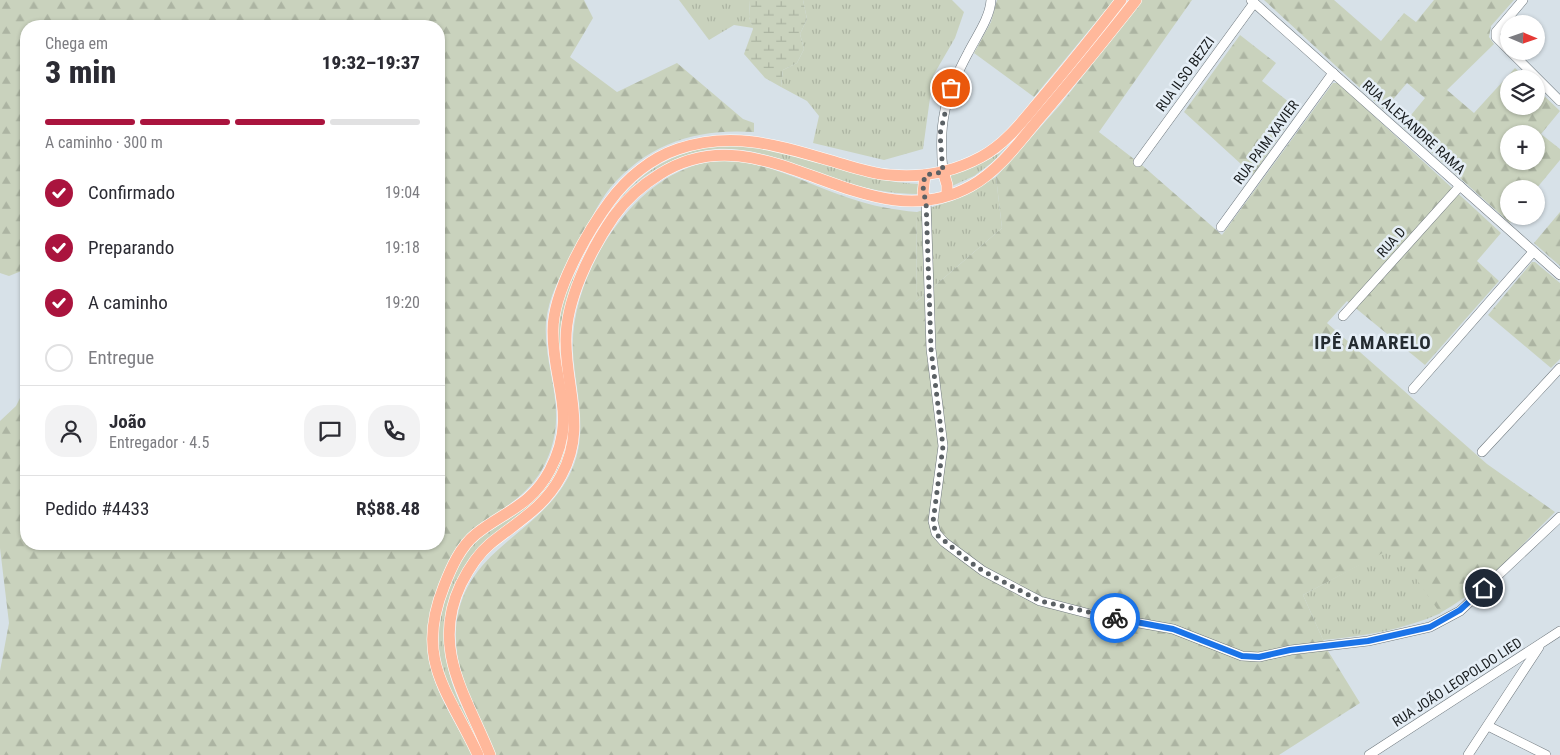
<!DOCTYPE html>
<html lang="pt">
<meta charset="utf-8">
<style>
:root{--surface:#fff;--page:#f2f2f3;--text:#2b2b33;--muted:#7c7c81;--line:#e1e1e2;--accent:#aa143e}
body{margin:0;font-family:"Roboto Condensed",sans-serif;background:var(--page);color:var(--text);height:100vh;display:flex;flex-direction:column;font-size:19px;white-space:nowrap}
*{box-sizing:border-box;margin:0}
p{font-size:16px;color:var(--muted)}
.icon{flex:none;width:28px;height:28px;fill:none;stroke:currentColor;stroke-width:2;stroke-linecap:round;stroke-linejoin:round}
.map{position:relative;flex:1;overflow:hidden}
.details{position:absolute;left:20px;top:20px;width:425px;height:530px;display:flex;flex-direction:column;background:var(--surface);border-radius:20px;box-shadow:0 1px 4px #0004}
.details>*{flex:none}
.needle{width:32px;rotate:92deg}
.controls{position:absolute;left:1500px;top:15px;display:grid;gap:10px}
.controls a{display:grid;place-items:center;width:45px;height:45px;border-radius:50%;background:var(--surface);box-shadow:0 1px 4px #0004;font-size:25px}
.pin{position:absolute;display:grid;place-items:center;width:42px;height:42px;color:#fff;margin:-21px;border:2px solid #fff;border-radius:50%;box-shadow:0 1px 5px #0007}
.courier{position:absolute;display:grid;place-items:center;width:50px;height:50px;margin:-25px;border:4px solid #1a73e8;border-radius:50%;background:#fff;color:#222;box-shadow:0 1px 6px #0007}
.head em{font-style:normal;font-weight:800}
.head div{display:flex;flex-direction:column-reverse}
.head{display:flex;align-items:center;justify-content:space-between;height:85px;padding:0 25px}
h1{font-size:32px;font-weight:800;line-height:38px}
.bar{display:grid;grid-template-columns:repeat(4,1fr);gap:8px 5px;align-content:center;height:60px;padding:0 25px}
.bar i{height:6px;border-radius:4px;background:var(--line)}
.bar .active{background:var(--accent)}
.bar p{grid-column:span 4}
.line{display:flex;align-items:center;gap:12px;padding:0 25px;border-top:1px solid var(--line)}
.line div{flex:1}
.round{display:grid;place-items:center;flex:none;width:52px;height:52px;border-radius:20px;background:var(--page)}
ol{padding:0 25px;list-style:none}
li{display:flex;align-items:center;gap:15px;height:55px}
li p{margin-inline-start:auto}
li .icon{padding:5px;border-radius:50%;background:var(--accent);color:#fff;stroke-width:4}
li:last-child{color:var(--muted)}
li i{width:28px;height:28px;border:2px solid var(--line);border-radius:50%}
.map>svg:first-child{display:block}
.grass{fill:url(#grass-tufts)}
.forest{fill:url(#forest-firs);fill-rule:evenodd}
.wetland{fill:url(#wetland-marsh)}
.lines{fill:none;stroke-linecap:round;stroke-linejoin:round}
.minor-casing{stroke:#6f787e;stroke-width:10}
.major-casing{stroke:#fff;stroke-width:12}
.minor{stroke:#fff;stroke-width:9}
.major{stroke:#ffb89b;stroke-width:11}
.done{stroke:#5b6165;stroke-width:5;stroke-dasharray:0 9}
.route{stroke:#1a73e8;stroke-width:6}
.labels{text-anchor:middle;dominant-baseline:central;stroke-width:5;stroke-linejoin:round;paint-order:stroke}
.street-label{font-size:14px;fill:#181c1e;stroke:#e5eef6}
.district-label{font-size:19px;font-weight:bold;letter-spacing:1px;fill:#242b30;stroke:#e5eef6}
</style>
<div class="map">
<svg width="1560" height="755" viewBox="0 0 1560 755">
<defs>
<pattern id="grass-tufts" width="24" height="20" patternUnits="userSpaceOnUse" patternTransform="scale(1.25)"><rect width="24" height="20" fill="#c9d2bd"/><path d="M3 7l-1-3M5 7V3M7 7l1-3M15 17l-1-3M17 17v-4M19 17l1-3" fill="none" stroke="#acb4a2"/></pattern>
<pattern id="forest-firs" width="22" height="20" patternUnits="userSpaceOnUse" patternTransform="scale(1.25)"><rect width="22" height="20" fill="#c9d2bd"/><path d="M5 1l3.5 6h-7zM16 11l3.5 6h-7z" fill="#acb4a2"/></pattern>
<pattern id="wetland-marsh" width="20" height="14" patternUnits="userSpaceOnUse" patternTransform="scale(1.25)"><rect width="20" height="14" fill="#c9d2bd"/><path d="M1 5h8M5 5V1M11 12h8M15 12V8" fill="none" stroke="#acb4a2"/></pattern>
</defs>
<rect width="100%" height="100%" fill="#d7e1e8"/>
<g class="grass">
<polygon points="679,0 750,0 749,17 753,28 734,25 709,40"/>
<polygon points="803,0 952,0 964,12 955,38 933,76 923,149 884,160 813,143 819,116 807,101 781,87 783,70 797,63 804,49 800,34 807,19"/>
<polygon points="1124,3 1126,5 994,161 974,176 952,186 950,174 1000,153 1053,92"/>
<path d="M 728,144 C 793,145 853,181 918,184 L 919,194 C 890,194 862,188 835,179 C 786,162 737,136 684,156 C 665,163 646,173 632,187 C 603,214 559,300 560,339 C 561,377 578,415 565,452 C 551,493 529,508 496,532 C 448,568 435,632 453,686 C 461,710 476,732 485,755 L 482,755 C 454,686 419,664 451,584 C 458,566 467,546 484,535 C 524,508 546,501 564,452 C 578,411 557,370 558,328 C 558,303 571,282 582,261 C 618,192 647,154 728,144 Z"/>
<polygon points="996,177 1002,228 916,302 917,212 954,200"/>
<path d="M 1394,546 L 1441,613 C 1403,630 1364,636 1323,640 L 1303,595 Z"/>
</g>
<g class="forest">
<path d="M 0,0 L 584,0 L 593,18 L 570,57 L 617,92 L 677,63 L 743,119 L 754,123 L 754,132 C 697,128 648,143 610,188 C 597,204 588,226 578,244 C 564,269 549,293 546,322 C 543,367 566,403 551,449 C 537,492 508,504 475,529 C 457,541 447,562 440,582 C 411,659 437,689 473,755 L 0,755 L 0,671 L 9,623 L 0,548 L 0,421 L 16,406 L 26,386 L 26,544 L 439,544 L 439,26 L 26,26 L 26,271 L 24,270 L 9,276 L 0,273 Z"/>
<polygon points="997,0 1114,0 1034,97 974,53 991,22"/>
<path d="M 1142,0 L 1192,0 L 1099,132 L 1143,166 L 1222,235 L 1333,83 L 1338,83 L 1501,233 L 1477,261 L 1499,281 L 1425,365 L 1347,301 L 1327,323 L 1487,464 L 1555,512 C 1519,547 1484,589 1440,613 L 1394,547 L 1303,595 L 1328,651 L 1360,703 L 1279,755 L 496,755 C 479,714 453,675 456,628 C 463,549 537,537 569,476 C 590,435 576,396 573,353 C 569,284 621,195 685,169 C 742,145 796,181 849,198 C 872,206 894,210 917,212 L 916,302 L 1002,228 L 996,177 L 1061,104 Z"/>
<path d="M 1264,0 L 1334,0 L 1381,41 L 1404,13 L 1416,22 L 1434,0 L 1514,0 L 1491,26 L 1489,37 L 1494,44 L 1447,90 L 1474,113 L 1515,68 L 1527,79 L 1509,79 L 1509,106 L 1536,106 L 1536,88 L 1560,111 L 1541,134 L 1560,149 L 1560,160 L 1536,189 L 1509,189 L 1509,216 L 1515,216 L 1510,223 L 1402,126 L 1425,98 L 1407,83 L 1384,110 ZM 1509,134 L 1536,134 L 1536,161 L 1509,161 Z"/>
<polygon points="1240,35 1276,63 1262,81 1298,109 1253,175 1184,112"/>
<polygon points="1560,212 1560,266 1534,243"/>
<polygon points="1532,262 1535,262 1560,283 1560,359 1551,368 1488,315"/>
</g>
<polygon class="wetland" points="750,0 803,0 807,19 800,34 804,49 797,63 783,70 781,87 765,78 744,54 753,29 749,17"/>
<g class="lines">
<g class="minor-casing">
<g id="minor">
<polyline points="1251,0 1560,275"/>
<polyline points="1509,50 1496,37 1496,32 1523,0"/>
<polyline points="1510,51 1560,101"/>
<polyline points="1138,162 1254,3"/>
<path d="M 943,171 C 938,123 945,96 968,53 C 976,37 990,18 991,0"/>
<polyline points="926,200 931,349 943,446 933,521 936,533 944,542 983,571 1040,601 1094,615 1173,629 1242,656 1259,657 1291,650 1368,641 1430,627 1460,611 1560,517"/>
<polyline points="1221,227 1333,73"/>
<polyline points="1343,316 1460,186"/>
<polyline points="1413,389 1533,252"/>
<polyline points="1482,452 1560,368"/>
<polyline points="1488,726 1546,755"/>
<polyline points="1369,755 1560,631"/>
<polyline points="1468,755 1539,647"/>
</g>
</g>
<g class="major-casing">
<g id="major">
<polyline points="943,171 947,185 947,195"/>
<polyline points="925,175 923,193 926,200"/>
<path d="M 478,755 C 449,692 414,661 444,586 C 451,568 460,547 476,534 C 505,511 531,506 550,470 C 579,415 552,384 553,330 C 553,292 587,232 610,201 C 627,178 651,158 678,149 C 737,129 785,148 842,164 C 858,169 874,174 890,175 C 921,178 953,172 981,157 C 1008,143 1027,115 1047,92 C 1072,62 1097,31 1121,0"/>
<path d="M 490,755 C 467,697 430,649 461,584 C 468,570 477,555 490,544 C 517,522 544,508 561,476 C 587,429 566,390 566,342 C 565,301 591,249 614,216 C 627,198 642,185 660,174 C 765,107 864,245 971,186 C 998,171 1018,144 1037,121 C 1071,81 1104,41 1136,0"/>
</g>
</g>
<use href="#minor" class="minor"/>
<use href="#major" class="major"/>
</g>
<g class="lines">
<path class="done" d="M 951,88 L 940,134 L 943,172 L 925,175 C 923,185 922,192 926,200 L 931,349 L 943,446 L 933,522 L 936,534 L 970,562 L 983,571 L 1040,601 L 1115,618"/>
<polyline class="route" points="1115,618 1173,629 1242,656 1259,657 1290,650 1368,641 1430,627 1460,610 1484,588"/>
</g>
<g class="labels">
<g class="street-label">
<text transform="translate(1185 74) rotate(-54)">RUA ILSO BEZZI</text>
<text transform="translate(1414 127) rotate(42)">RUA ALEXANDRE RAMA</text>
<text transform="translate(1266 142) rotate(-54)">RUA PAIM XAVIER</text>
<text transform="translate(1391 242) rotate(-48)">RUA D</text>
<text transform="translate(1457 682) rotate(-33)">RUA JOÃO LEOPOLDO LIED</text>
</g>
<g class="district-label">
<text x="1373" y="342">IPÊ AMARELO</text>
</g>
</g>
</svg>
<div class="controls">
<a><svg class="needle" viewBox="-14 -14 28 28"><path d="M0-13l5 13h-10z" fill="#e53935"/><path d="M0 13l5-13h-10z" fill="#7c7c81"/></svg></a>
<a><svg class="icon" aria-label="layers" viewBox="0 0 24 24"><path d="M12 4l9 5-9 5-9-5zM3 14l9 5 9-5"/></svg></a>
<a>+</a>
<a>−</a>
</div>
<div class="pin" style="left:951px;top:88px;background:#ea580c"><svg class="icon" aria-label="bag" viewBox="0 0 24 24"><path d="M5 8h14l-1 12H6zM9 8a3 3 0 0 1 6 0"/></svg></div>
<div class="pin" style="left:1484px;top:588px;background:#1f2937"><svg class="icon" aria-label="home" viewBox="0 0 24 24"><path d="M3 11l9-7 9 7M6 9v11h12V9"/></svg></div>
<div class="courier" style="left:1115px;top:618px"><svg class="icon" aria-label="bike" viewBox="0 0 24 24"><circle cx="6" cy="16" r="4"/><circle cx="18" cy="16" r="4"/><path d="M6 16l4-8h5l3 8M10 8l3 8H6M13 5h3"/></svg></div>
<section class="details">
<div class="head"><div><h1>3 min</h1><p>Chega em</p></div><em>19:32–19:37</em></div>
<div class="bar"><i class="active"></i><i class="active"></i><i class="active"></i><i></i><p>A caminho · 300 m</p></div>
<ol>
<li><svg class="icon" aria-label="check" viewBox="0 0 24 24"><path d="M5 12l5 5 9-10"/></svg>Confirmado<p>19:04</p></li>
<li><svg class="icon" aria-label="check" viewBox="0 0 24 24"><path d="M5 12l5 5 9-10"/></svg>Preparando<p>19:18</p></li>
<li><svg class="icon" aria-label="check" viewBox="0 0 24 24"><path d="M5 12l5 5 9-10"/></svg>A caminho<p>19:20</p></li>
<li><i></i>Entregue</li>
</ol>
<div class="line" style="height:90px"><a class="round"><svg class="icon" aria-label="person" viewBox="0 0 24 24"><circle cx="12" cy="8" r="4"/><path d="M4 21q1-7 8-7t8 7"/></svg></a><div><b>João</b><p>Entregador · 4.5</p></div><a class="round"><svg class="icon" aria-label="chat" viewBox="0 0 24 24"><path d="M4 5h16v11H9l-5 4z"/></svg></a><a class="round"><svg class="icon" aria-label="phone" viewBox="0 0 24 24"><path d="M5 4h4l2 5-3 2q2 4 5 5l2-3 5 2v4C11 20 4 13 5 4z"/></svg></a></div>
<div class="line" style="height:65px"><div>Pedido #4433</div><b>R$88.48</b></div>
</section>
</div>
